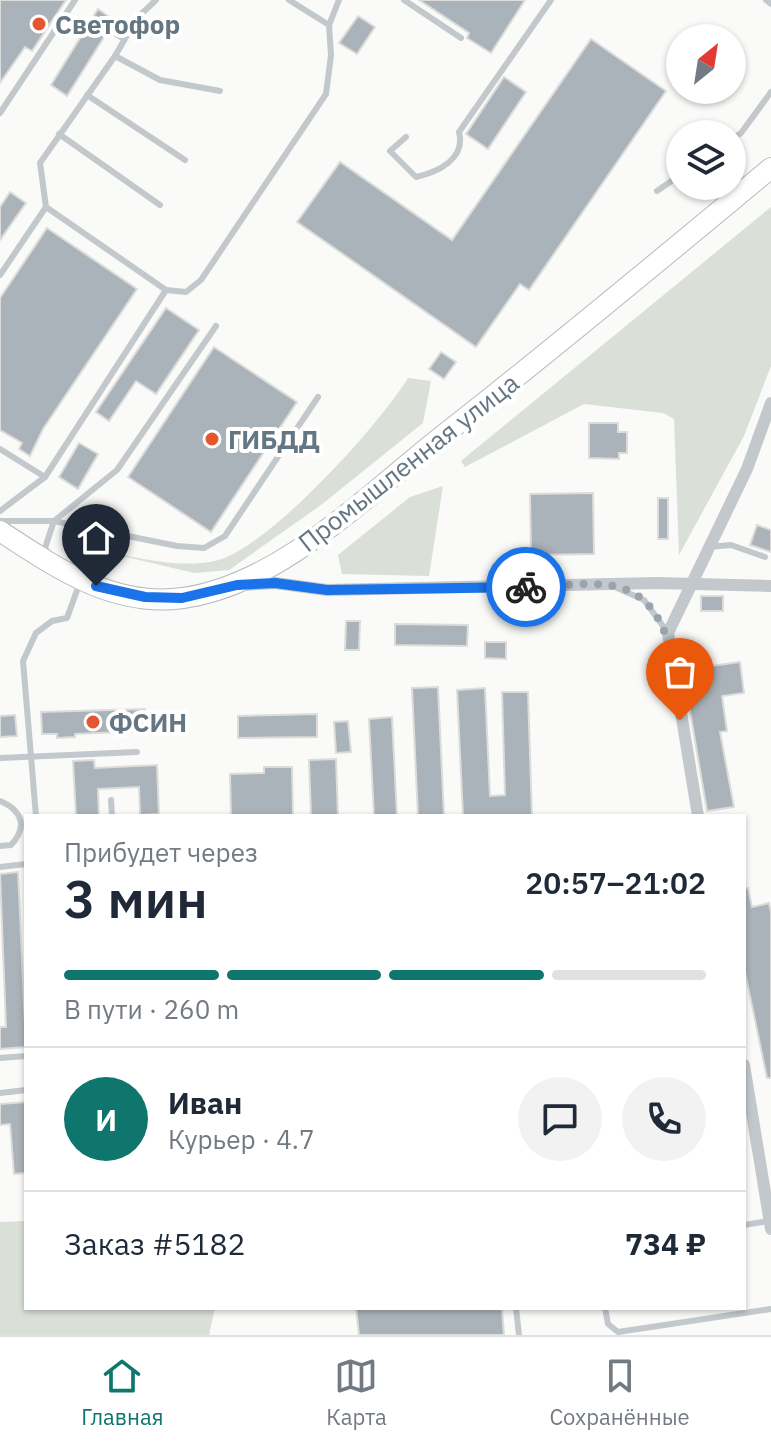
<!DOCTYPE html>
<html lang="ru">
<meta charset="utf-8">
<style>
:root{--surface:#fff;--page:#f2f2f3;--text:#1f2937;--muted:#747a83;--line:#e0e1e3;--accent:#0f766e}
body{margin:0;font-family:"IBM Plex Sans",sans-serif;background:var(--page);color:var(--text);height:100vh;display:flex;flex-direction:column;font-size:30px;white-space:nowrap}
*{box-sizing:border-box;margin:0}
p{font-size:26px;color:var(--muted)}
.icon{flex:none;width:44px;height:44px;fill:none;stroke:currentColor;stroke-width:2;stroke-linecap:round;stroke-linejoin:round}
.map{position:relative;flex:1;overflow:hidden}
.sheet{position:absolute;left:24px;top:814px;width:722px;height:496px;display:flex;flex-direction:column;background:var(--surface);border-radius:0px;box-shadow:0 2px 6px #0004}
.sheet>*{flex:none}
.needle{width:52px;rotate:30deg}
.fabs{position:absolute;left:666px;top:24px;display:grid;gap:16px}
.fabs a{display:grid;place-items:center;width:80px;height:80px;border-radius:50%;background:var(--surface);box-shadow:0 2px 6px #0004;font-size:40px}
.pin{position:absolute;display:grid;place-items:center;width:68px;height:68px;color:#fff;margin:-82px -34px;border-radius:50% 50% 50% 0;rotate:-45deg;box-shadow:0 0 8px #0007}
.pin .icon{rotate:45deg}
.courier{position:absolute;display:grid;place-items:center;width:80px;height:80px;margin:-40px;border:6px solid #1a73e8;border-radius:50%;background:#fff;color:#222;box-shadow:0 2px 10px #0007}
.summary em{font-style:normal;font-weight:600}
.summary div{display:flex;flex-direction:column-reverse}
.summary{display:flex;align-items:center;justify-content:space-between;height:136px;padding:0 40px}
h1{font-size:52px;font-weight:600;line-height:60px}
.bar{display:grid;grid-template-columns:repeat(4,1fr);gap:12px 8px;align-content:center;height:96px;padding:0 40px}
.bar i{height:10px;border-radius:6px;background:var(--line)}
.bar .on{background:var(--accent)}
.bar p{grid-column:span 4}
.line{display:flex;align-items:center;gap:20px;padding:0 40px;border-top:2px solid var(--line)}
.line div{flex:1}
.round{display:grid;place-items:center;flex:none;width:84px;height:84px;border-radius:42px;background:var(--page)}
.dock{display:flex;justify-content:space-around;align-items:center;height:112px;border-top:2px solid var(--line);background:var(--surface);font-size:22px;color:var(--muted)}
.dock a{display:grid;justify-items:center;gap:4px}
.dock .on{color:var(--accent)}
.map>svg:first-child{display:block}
.green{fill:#dadfd7}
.building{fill:#aab3b9;stroke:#dcdcda;stroke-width:2}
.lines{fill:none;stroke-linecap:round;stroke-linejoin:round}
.primary-casing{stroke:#b5babe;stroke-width:22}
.lane{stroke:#c3c8cc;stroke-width:6}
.street{stroke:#c3c8cc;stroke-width:12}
.primary{stroke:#fff;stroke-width:20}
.done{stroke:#99a4ac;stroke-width:8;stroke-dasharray:0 14.4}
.route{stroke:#1a73e8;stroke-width:10}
.poi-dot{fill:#e4572e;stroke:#fff;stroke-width:3}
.labels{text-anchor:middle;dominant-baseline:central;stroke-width:8;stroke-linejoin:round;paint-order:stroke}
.poi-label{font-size:26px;font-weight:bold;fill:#657683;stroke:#fff;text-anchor:start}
.street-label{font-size:26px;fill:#657683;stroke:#fff}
</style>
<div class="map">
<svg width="771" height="1335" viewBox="0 0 771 1335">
<rect width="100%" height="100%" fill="#fafaf8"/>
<g class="green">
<polygon points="771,207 771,366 744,436 679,555 674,419 663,413 584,404 465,467 461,461"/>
<path d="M 408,378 L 431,381 L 423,423 L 321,505 L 229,570 L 194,573 L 76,545 C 120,553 171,570 215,561 C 267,550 380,424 408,378 Z"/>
<polygon points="443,486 429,576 342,574 338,555 410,497"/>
<polygon points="26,1221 26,1308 215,1308 209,1335 0,1335 0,1222"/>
</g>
<g class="building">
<polygon points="0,0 66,0 32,51 25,47 0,83"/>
<polygon points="419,0 525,0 491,53 467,38 469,33"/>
<polygon points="98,9 115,21 106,27 106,34 67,96 51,85"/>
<polygon points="358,16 375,27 357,54 339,43"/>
<polygon points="591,39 666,91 529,290 520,284 476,347 297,222 340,162 452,240"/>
<polygon points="504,77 526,92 488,149 466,134"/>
<polygon points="10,192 26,203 0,240 0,207"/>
<polygon points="47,228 137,289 43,429 30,456 19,449 22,443 0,430 0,298"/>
<polygon points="166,308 199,330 156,394 136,381 109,421 96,412"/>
<polygon points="214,347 297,402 211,532 128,477"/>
<polygon points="441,352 456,362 444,379 429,369"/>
<polygon points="589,423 618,423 618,432 627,432 627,453 619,453 619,459 589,458"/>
<polygon points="79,443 98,454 78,489 59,477"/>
<polygon points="593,493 594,554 531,555 530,494"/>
<rect x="658" y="498" width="10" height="41"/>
<polygon points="757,525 771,530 771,552 750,545"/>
<rect x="701" y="596" width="22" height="15"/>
<polygon points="346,621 360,621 359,650 345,650"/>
<polygon points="395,624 468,625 467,646 395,645"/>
<polygon points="485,642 506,642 506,659 485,658"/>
<polygon points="740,662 744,693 722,696 727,731 720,732 734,807 707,811 683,670"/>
<polygon points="438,687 444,816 418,816 412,688"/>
<polygon points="485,688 490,796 505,795 502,692 528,692 532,816 463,816 457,690"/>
<polygon points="145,709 145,731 75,734 75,737 57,738 57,734 42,734 41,712"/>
<polygon points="317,714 317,737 238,738 238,716"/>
<polygon points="15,715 17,736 0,737 0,716"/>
<polygon points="392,717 397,816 374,816 369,719"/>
<polygon points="348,721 351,752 336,753 334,722"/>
<polygon points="336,759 338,816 311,816 309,760"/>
<polygon points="94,760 95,768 157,765 159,814 140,815 139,787 98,789 99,816 76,816 73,761"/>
<polygon points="264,767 292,767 293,816 231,816 230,774 264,773"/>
<polygon points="18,872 26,1047 0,1049 0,1027 6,1027 0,874"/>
<polygon points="744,888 748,888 752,907 769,903 771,912 771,1078 767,1078 744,967"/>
<polygon points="26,1102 26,1173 14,1174 10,1124 0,1125 0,1104"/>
<polygon points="356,1308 502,1308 504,1335 359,1335"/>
</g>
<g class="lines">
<g class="primary-casing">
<path id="primary" d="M 0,531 C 55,567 113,608 183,598 C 278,585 364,498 437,440 C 550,352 660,260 771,168"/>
</g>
<g class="lane">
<polyline points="289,0 329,25"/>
<polyline points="404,0 461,38"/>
<polyline points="766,0 771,4"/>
<polyline points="111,31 124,39"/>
<polyline points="115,56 160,80 220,91"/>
<polyline points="87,95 185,160"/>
<polyline points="0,113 75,0"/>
<polyline points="59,134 160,205"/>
<path d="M 406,137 L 390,151 L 416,177 C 438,172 466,159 459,132 L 551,0"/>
<polyline points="732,139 741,133 771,92"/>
<polyline points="657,191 680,175"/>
<polyline points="46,207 40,163 115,56 137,18 156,0"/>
<polyline points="0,275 46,207 166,290 45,477"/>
<polyline points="166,290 186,292 201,280 326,94 331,55 329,25 339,0"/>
<polyline points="0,449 45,477 0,511"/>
<polyline points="0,521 54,521 177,546 204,548 225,536 318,397"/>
<polyline points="709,547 731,545 765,557"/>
<polyline points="49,555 45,548 54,521 117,470 216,326"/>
<polyline points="615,587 644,600 668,633"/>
<polyline points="0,758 137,752"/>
<polyline points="111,800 112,816"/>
<path d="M 0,801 C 22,810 28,827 11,845 L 0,846"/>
<polyline points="36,816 23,661 36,633 52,621 67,618 80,582"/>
<polyline points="0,867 26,864"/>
<polyline points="0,1058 26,1056"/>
<polyline points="0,1093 26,1090"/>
<polyline points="744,1225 768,1221"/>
<polyline points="516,1308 519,1335"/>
<polyline points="605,1308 608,1324 618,1332 771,1309"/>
</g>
<g class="street">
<polyline points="243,585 275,583 327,590 657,583 771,586"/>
<polyline points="698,816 668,633 747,469 771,403"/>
<polyline points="744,1065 771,1229"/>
</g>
<use href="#primary" class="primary"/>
</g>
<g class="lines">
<path class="done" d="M 526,587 C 552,587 582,582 607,585 C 674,593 673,669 680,720"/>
<polyline class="route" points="96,586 145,597 182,598 237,585 275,583 327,590 526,587"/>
</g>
<g class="poi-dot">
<circle cx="39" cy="24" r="8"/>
<circle cx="212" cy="439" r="8"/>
<circle cx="93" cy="722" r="8"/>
</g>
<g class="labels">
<g class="poi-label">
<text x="55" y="24">Светофор</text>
<text x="228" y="439">ГИБДД</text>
<text x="109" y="722">ФСИН</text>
</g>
<g class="street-label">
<text transform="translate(408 462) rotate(-38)">Промышленная улица</text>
</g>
</g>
</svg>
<div class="fabs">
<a><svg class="needle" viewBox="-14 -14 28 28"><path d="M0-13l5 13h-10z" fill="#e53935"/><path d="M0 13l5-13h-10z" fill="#747a83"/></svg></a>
<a><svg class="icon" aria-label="layers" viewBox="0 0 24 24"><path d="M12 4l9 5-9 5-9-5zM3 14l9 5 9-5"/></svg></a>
</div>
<div class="pin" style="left:680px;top:720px;background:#ea580c"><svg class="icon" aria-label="bag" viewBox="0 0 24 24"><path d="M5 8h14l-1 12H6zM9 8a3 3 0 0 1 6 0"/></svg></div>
<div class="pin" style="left:96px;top:586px;background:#1f2937"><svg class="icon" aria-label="home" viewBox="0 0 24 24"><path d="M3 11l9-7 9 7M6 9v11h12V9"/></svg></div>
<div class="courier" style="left:526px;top:587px"><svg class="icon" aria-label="bike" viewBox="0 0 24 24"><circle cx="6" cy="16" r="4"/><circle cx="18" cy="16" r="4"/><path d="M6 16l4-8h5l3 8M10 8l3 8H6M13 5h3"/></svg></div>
<section class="sheet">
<div class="summary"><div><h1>3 мин</h1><p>Прибудет через</p></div><em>20:57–21:02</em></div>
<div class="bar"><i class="on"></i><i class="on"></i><i class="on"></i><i></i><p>В пути · 260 m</p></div>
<div class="line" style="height:144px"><b class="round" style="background:var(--accent);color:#fff">И</b><div><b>Иван</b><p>Курьер · 4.7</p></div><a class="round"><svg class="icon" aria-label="chat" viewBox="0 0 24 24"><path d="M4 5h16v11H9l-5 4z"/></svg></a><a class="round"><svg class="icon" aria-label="phone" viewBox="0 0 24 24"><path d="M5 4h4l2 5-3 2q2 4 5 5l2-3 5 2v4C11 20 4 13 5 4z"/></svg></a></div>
<div class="line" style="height:104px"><div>Заказ #5182</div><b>734 ₽</b></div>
</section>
</div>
<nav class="dock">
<a class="on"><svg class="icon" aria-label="home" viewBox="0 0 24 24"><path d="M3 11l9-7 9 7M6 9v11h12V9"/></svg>Главная</a>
<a><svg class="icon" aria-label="map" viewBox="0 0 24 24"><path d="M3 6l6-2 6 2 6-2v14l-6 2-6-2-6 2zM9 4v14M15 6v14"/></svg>Карта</a>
<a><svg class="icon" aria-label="saved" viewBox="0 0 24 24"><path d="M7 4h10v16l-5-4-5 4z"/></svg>Сохранённые</a>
</nav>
